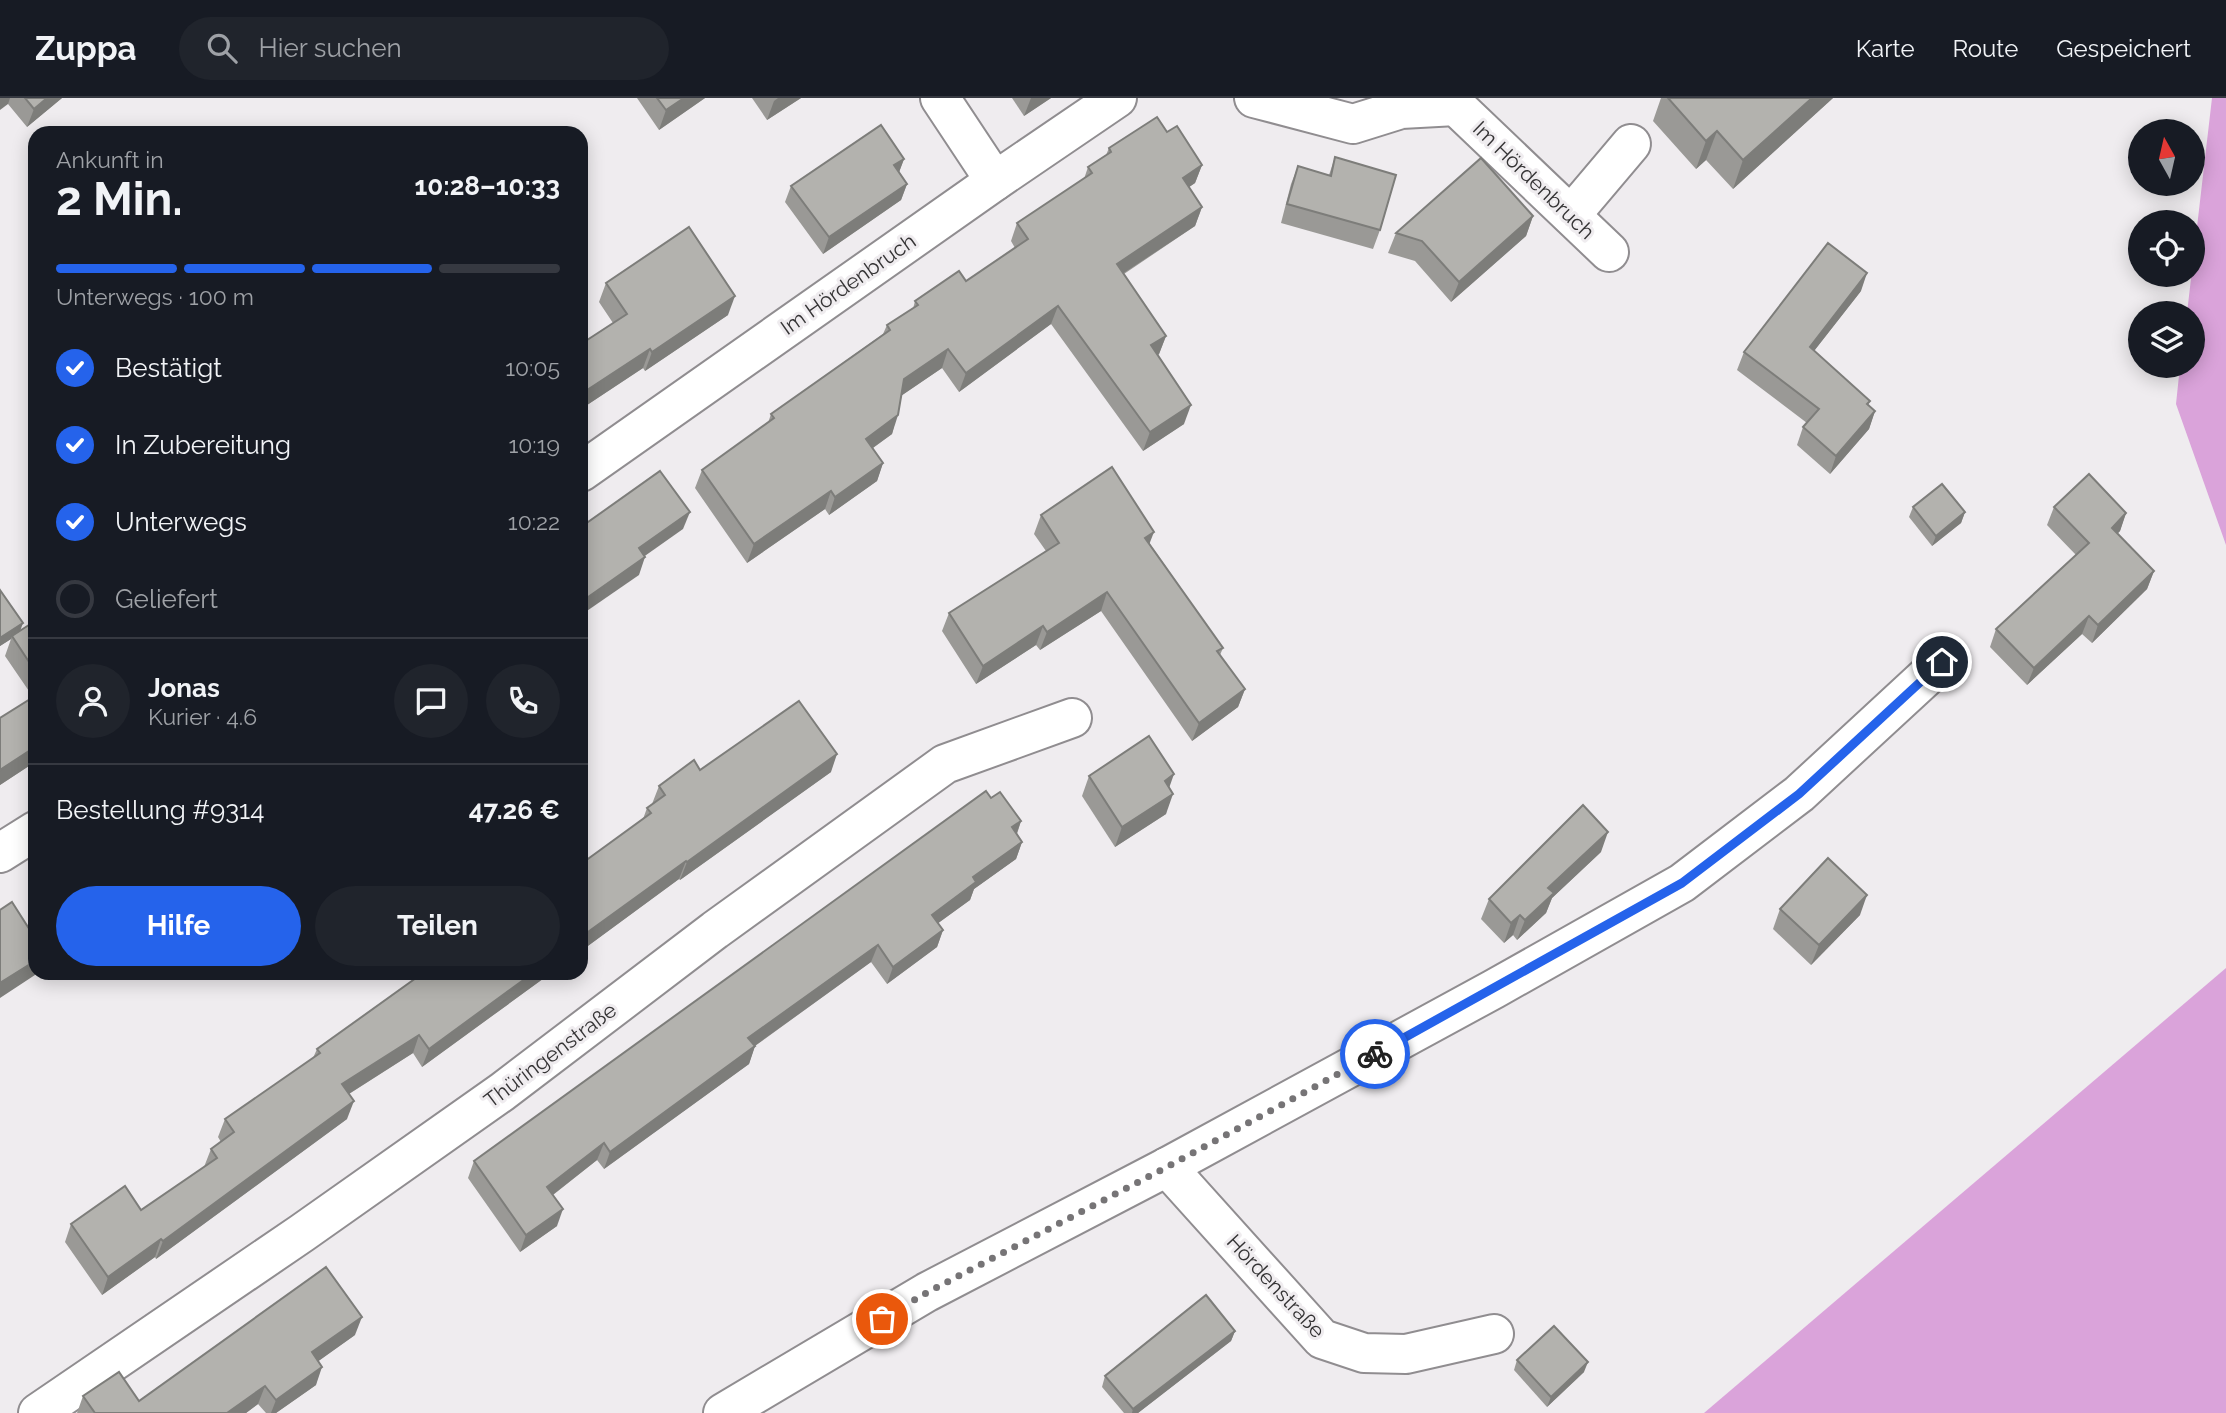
<!DOCTYPE html>
<html lang="de">
<meta charset="utf-8">
<style>
:root{--surface:#171b24;--page:#20242c;--text:#f1f3f6;--muted:#9ea1a6;--line:#363941;--accent:#2563eb}
body{margin:0;font-family:Raleway,sans-serif;background:var(--page);color:var(--text);height:100vh;display:flex;flex-direction:column;font-size:26px;white-space:nowrap}
*{box-sizing:border-box;margin:0}
p{font-size:23px;color:var(--muted)}
.icon{flex:none;width:38px;height:38px;fill:none;stroke:currentColor;stroke-width:2;stroke-linecap:round;stroke-linejoin:round}
.map{position:relative;flex:1;overflow:hidden}
.drawer{position:absolute;left:28px;top:28px;width:560px;height:854px;display:flex;flex-direction:column;background:var(--surface);border-radius:21px;box-shadow:0 4px 18px #0003}
.drawer>*{flex:none}
.needle{width:46px;rotate:352deg}
.buttons{position:absolute;left:2128px;top:21px;display:grid;gap:14px}
.buttons a{display:grid;place-items:center;width:77px;height:77px;border-radius:50%;background:var(--surface);box-shadow:0 4px 18px #0003;font-size:35px}
.pin{position:absolute;display:grid;place-items:center;width:60px;height:60px;color:#fff;margin:-30px;border:4px solid #fff;border-radius:50%;box-shadow:0 2px 7px #0007}
.courier{position:absolute;display:grid;place-items:center;width:70px;height:70px;margin:-35px;border:5px solid #2563eb;border-radius:50%;background:#fff;color:#222;box-shadow:0 2px 9px #0007}
.summary em{font-style:normal;font-weight:700}
.summary div{display:flex;flex-direction:column-reverse}
.summary{display:flex;align-items:center;justify-content:space-between;height:119px;padding:0 28px}
h1{font-size:46px;font-weight:700;line-height:52px}
.bar{display:grid;grid-template-columns:repeat(4,1fr);gap:10px 7px;align-content:center;height:84px;padding:0 28px}
.bar i{height:9px;border-radius:5px;background:var(--line)}
.bar .selected{background:var(--accent)}
.bar p{grid-column:span 4}
.line{display:flex;align-items:center;gap:18px;padding:0 28px;border-top:2px solid var(--line)}
.line div{flex:1}
.round{display:grid;place-items:center;flex:none;width:74px;height:74px;border-radius:37px;background:var(--page)}
ol{padding:0 28px;list-style:none}
li{display:flex;align-items:center;gap:21px;height:77px}
li p{margin-inline-start:auto}
li .icon{padding:7px;border-radius:50%;background:var(--accent);color:#fff;stroke-width:4}
li:last-child{color:var(--muted)}
li i{width:38px;height:38px;border:4px solid var(--line);border-radius:50%}
.action{display:flex;gap:14px;margin-top:auto;padding:14px 28px}
.action a{flex:1;height:80px;border-radius:42px;background:var(--accent);color:#fff;font-size:28px;font-weight:700;line-height:80px;text-align:center}
.action a+a{background:var(--page);color:var(--text)}
header{display:flex;align-items:center;gap:42px;box-sizing:border-box;height:98px;padding:0 35px;background:var(--surface);border-bottom:2px solid var(--line)}
header strong{font-size:33px}
nav{display:flex;gap:38px;margin-inline-start:auto;font-size:24px}
.search{width:490px;height:63px;background:var(--page);display:flex;align-items:center;gap:18px;box-sizing:border-box;padding:0 24px;border-radius:38px;color:var(--muted);font-size:26px}
.map>svg:first-child{display:block}
.green{fill:#daa3da}
.lines{fill:none;stroke-linecap:round;stroke-linejoin:round}
.minor-casing{stroke:#908d90;stroke-width:42}
.minor{stroke:#fff;stroke-width:38}
.wall{fill:#9a9996}
.shaded-wall{fill:#7d7d7a}
.building{fill:#b3b2ae;stroke:#7d7d7a;stroke-width:2}
.done{stroke:#767476;stroke-width:7;stroke-dasharray:0 12.6}
.route{stroke:#2563eb;stroke-width:9}
.labels{text-anchor:middle;dominant-baseline:central;stroke-width:6;stroke-linejoin:round;paint-order:stroke}
.street-label{font-size:21px;fill:#353435;stroke:#efecef}
</style>
<header>
<strong>Zuppa</strong>
<div class="search"><svg class="icon" aria-label="search" viewBox="0 0 24 24"><circle cx="10" cy="10" r="6"/><path d="M15 15l6 6"/></svg>Hier suchen</div>
<nav><a>Karte</a><a>Route</a><a>Gespeichert</a></nav>
</header>
<div class="map">
<svg width="2226" height="1315" viewBox="0 0 2226 1315">
<rect width="100%" height="100%" fill="#efecef"/>
<g class="green">
<polygon points="2212,0 2226,0 2226,447 2176,306 2180,268 2193,268 2193,215 2187,215"/>
<polygon points="2226,870 2226,1315 1704,1315"/>
</g>
<g class="lines">
<g class="minor-casing">
<g id="minor">
<polyline points="940,0 995,83"/>
<polyline points="1254,0 1353,26 1401,11 1456,8 1609,154"/>
<polyline points="1571,117 1631,46"/>
<polyline points="581,374 995,83 1117,0"/>
<polyline points="0,755 35,733"/>
<polyline points="1167,1069 1322,1241 1364,1255 1406,1256 1494,1236"/>
<polyline points="38,1315 302,1135 502,994 715,832 945,666 1072,620"/>
<polyline points="723,1315 927,1194 1167,1069 1494,891 1682,785 1799,696 1942,564"/>
</g>
</g>
<use href="#minor" class="minor"/>
</g>
<g class="wall">
<polygon points="0,0 62,0 27,29 8,6"/>
<polygon points="637,0 705,0 659,32"/>
<polygon points="752,0 801,0 767,22"/>
<polygon points="1012,0 1051,0 1024,18"/>
<polygon points="1661,0 1833,0 1733,91 1706,62 1696,71 1653,23"/>
<polygon points="1167,34 1202,67 1195,85 1189,89 1202,109 1195,128 1124,176 1166,238 1159,256 1158,257 1184,326 1143,353 1051,226 959,294 942,270 902,297 892,336 873,350 883,365 877,383 829,417 825,411 747,465 695,390 702,372 768,325 771,316 883,236 887,227 913,211 915,203 966,183 1015,150 1011,143 1017,125 1084,81 1088,69 1106,57 1109,50"/>
<polygon points="1335,59 1380,132 1373,151 1281,125 1291,86 1298,68 1329,77"/>
<polygon points="904,61 899,74 907,86 901,102 823,156 785,104 791,88"/>
<polygon points="1533,118 1526,138 1451,204 1415,163 1388,155 1396,135"/>
<polygon points="606,185 728,217 645,273 643,270 581,311 581,246 613,225 599,204"/>
<polygon points="1861,193 1814,253 1870,303 1868,307 1875,313 1869,331 1830,376 1797,347 1803,329 1807,325 1737,272 1744,254"/>
<polygon points="1913,409 1965,414 1961,425 1932,448 1909,419"/>
<polygon points="2054,409 2126,415 2120,433 2117,436 2154,473 2147,491 2092,545 2082,536 2027,587 1990,549 1996,531 2076,457 2047,427"/>
<polygon points="1041,417 1150,446 1223,550 1220,557 1245,591 1238,609 1192,643 1101,513 1040,552 1036,547 976,586 942,533 949,515 1046,453 1034,436"/>
<polygon points="0,492 20,533 35,523 35,664 0,687 0,620 33,599 5,558 11,541 0,548"/>
<polygon points="700,672 831,674 680,782 679,781 581,853 581,766 643,721 647,710 652,706 659,688"/>
<polygon points="1089,678 1169,690 1166,716 1115,749 1082,698"/>
<polygon points="991,700 1021,723 1017,736 1022,744 1016,761 974,791 970,802 938,825 943,832 937,849 887,886 871,864 755,948 749,966 604,1071 597,1062 553,1097 557,1128 520,1154 468,1080 474,1063"/>
<polygon points="1601,754 1552,800 1546,815 1517,842 1513,837 1504,845 1481,821 1489,801"/>
<polygon points="1780,811 1860,817 1811,867 1773,831"/>
<polygon points="551,875 422,969 413,955 349,996 347,1021 156,1161 155,1159 102,1197 65,1144 71,1126 141,1112 204,1069 211,1051 221,1044 218,1039 225,1021 313,960 317,951"/>
<polygon points="1235,1233 1231,1243 1138,1315 1124,1315 1102,1289 1105,1278"/>
<polygon points="355,1237 318,1263 316,1287 276,1315 266,1315 258,1306 246,1315 77,1315 83,1298 139,1303"/>
<polygon points="1517,1262 1584,1274 1547,1309 1514,1272"/>
</g>
<g class="shaded-wall">
<polygon points="0,0 10,0 8,6 0,12"/>
<polygon points="47,0 62,0 27,29 34,11"/>
<polygon points="684,0 705,0 659,32 666,12"/>
<polygon points="778,0 801,0 767,22 774,3"/>
<polygon points="1031,0 1051,0 1024,18"/>
<polygon points="1812,0 1833,0 1733,91 1743,62"/>
<polygon points="1717,33 1706,62 1696,71 1706,43"/>
<polygon points="904,61 898,77 894,67"/>
<polygon points="1202,67 1195,85 1176,98 1183,80"/>
<polygon points="907,86 901,102 823,156 829,139"/>
<polygon points="1202,109 1195,128 1110,184 1117,166"/>
<polygon points="1533,118 1526,138 1451,204 1459,184"/>
<polygon points="1867,175 1861,193 1803,267 1810,249"/>
<polygon points="735,198 728,217 645,273 652,254"/>
<polygon points="1058,208 1051,226 959,294 966,275"/>
<polygon points="1166,238 1159,256 1144,265 1151,247"/>
<polygon points="650,251 643,270 581,311 581,296"/>
<polygon points="948,251 942,270 898,300 904,281"/>
<polygon points="1191,307 1184,326 1143,353 1150,334"/>
<polygon points="1875,313 1869,331 1830,376 1836,358"/>
<polygon points="898,317 892,336 860,359 866,341"/>
<polygon points="883,365 877,383 829,417 835,399"/>
<polygon points="831,393 825,411 747,465 754,446"/>
<polygon points="690,414 683,431 632,467 639,450"/>
<polygon points="1965,414 1961,425 1932,448 1936,438"/>
<polygon points="2126,415 2120,433 2105,448 2112,430"/>
<polygon points="1154,434 1147,452 1145,440"/>
<polygon points="645,459 639,477 581,517 581,504"/>
<polygon points="2154,473 2147,491 2092,545 2098,527"/>
<polygon points="1107,494 1101,513 1040,552 1047,534"/>
<polygon points="2089,518 2082,536 2027,587 2034,570"/>
<polygon points="23,525 19,536 12,538 11,541 0,548 0,540"/>
<polygon points="1043,528 1036,547 976,586 983,568"/>
<polygon points="1245,591 1238,609 1192,643 1199,625"/>
<polygon points="35,649 35,664 0,687 0,672"/>
<polygon points="837,656 831,674 680,782 687,764"/>
<polygon points="1174,676 1167,696 1165,683"/>
<polygon points="1173,696 1166,716 1115,749 1122,729"/>
<polygon points="1021,723 1015,740 1012,729"/>
<polygon points="1608,734 1601,754 1552,800 1546,815 1517,842 1525,822 1548,790"/>
<polygon points="1022,744 1016,761 974,791 970,802 926,834 932,817 973,779"/>
<polygon points="686,763 679,781 581,853 581,839"/>
<polygon points="1867,797 1860,817 1811,867 1819,847"/>
<polygon points="1520,817 1513,837 1504,845 1511,825"/>
<polygon points="943,832 937,849 887,886 893,869"/>
<polygon points="878,847 871,864 742,957 748,940"/>
<polygon points="35,863 35,875 38,875 0,900 0,885"/>
<polygon points="533,875 551,875 422,969 429,951"/>
<polygon points="419,937 413,955 336,1004 342,986"/>
<polygon points="755,948 749,966 604,1071 610,1054"/>
<polygon points="354,1003 347,1021 156,1161 163,1143"/>
<polygon points="604,1045 597,1062 541,1106 547,1089"/>
<polygon points="563,1111 557,1128 520,1154 526,1137"/>
<polygon points="161,1141 155,1159 102,1197 108,1179"/>
<polygon points="362,1219 355,1237 306,1272 312,1254"/>
<polygon points="1235,1233 1231,1243 1138,1315 1132,1315 1133,1311"/>
<polygon points="1588,1264 1584,1274 1547,1309 1551,1299"/>
<polygon points="322,1269 316,1287 276,1315 271,1315 276,1302"/>
<polygon points="265,1288 258,1306 246,1315 227,1315"/>
</g>
<g class="building">
<polygon points="25,0 47,0 34,11"/>
<polygon points="657,0 684,0 666,12"/>
<polygon points="1668,0 1812,0 1743,62 1717,33 1706,43"/>
<polygon points="1157,19 1167,34 1177,28 1202,67 1183,80 1202,109 1117,166 1166,238 1151,247 1191,307 1150,334 1058,208 966,275 948,251 904,281 898,317 866,341 883,365 835,399 831,393 754,446 702,372 774,320 771,316 890,232 887,227 918,207 915,203 959,173 966,183 1028,141 1017,125 1092,75 1088,69 1111,54 1109,50"/>
<polygon points="881,27 904,61 894,67 907,86 829,139 791,88"/>
<polygon points="1335,59 1396,77 1380,132 1287,106 1298,68 1331,78"/>
<polygon points="1481,60 1533,118 1459,184 1422,143 1396,135"/>
<polygon points="689,129 735,198 652,254 650,251 581,296 581,246 627,216 606,185"/>
<polygon points="1828,145 1867,175 1810,249 1870,303 1867,306 1875,313 1836,358 1803,329 1819,311 1744,254"/>
<polygon points="1112,369 1154,434 1145,440 1223,550 1217,553 1245,591 1199,625 1107,494 1047,534 1043,528 983,568 949,515 1059,445 1041,417"/>
<polygon points="660,373 690,414 639,450 645,459 581,504 581,429"/>
<polygon points="2089,376 2126,415 2112,430 2154,473 2098,527 2089,518 2034,570 1996,531 2089,445 2054,409"/>
<polygon points="1942,386 1965,414 1936,438 1913,409"/>
<polygon points="0,492 23,525 0,540"/>
<polygon points="35,523 35,573 12,538"/>
<polygon points="35,598 35,649 0,672 0,620"/>
<polygon points="799,603 837,656 687,764 686,763 581,839 581,766 651,715 647,710 665,697 659,688 694,662 700,672"/>
<polygon points="1149,638 1174,676 1165,683 1173,696 1122,729 1089,678"/>
<polygon points="986,693 991,700 1000,694 1021,723 1012,729 1022,744 973,779 976,784 932,817 943,832 893,869 878,847 748,940 755,948 610,1054 604,1045 547,1089 563,1111 526,1137 474,1063"/>
<polygon points="1583,707 1608,734 1548,790 1554,795 1525,822 1520,817 1511,825 1489,801"/>
<polygon points="1828,760 1867,797 1819,847 1780,811"/>
<polygon points="12,804 35,840 35,863 0,885 0,812"/>
<polygon points="423,875 533,875 429,951 419,937 342,986 354,1003 163,1143 161,1141 108,1179 71,1126 125,1088 141,1112 217,1060 211,1051 234,1034 225,1021 320,955 317,951"/>
<polygon points="326,1169 362,1219 312,1254 322,1269 276,1302 265,1288 227,1315 95,1315 83,1298 119,1274 139,1303"/>
<polygon points="1206,1197 1235,1233 1133,1311 1105,1278"/>
<polygon points="1554,1228 1588,1264 1551,1299 1517,1262"/>
</g>
<g class="lines">
<polyline class="done" points="882,1221 928,1194 1167,1069 1375,956"/>
<polyline class="route" points="1375,956 1682,785 1799,696 1942,564"/>
</g>
<g class="labels">
<g class="street-label">
<text transform="translate(1534 82) rotate(44)">Im Hördenbruch</text>
<text transform="translate(848 186) rotate(-35)">Im Hördenbruch</text>
<text transform="translate(550 957) rotate(-37)">Thüringenstraße</text>
<text transform="translate(1276 1188) rotate(47)">Hördenstraße</text>
</g>
</g>
</svg>
<div class="buttons">
<a><svg class="needle" viewBox="-14 -14 28 28"><path d="M0-13l5 13h-10z" fill="#e53935"/><path d="M0 13l5-13h-10z" fill="#9ea1a6"/></svg></a>
<a><svg class="icon" aria-label="locate" viewBox="0 0 24 24"><circle cx="12" cy="12" r="6"/><path d="M12 2v4M12 18v4M2 12h4M18 12h4"/></svg></a>
<a><svg class="icon" aria-label="layers" viewBox="0 0 24 24"><path d="M12 4l9 5-9 5-9-5zM3 14l9 5 9-5"/></svg></a>
</div>
<div class="pin" style="left:882px;top:1221px;background:#ea580c"><svg class="icon" aria-label="bag" viewBox="0 0 24 24"><path d="M5 8h14l-1 12H6zM9 8a3 3 0 0 1 6 0"/></svg></div>
<div class="pin" style="left:1942px;top:564px;background:#1f2937"><svg class="icon" aria-label="home" viewBox="0 0 24 24"><path d="M3 11l9-7 9 7M6 9v11h12V9"/></svg></div>
<div class="courier" style="left:1375px;top:956px"><svg class="icon" aria-label="bike" viewBox="0 0 24 24"><circle cx="6" cy="16" r="4"/><circle cx="18" cy="16" r="4"/><path d="M6 16l4-8h5l3 8M10 8l3 8H6M13 5h3"/></svg></div>
<section class="drawer">
<div class="summary"><div><h1>2 Min.</h1><p>Ankunft in</p></div><em>10:28–10:33</em></div>
<div class="bar"><i class="selected"></i><i class="selected"></i><i class="selected"></i><i></i><p>Unterwegs · 100 m</p></div>
<ol>
<li><svg class="icon" aria-label="check" viewBox="0 0 24 24"><path d="M5 12l5 5 9-10"/></svg>Bestätigt<p>10:05</p></li>
<li><svg class="icon" aria-label="check" viewBox="0 0 24 24"><path d="M5 12l5 5 9-10"/></svg>In Zubereitung<p>10:19</p></li>
<li><svg class="icon" aria-label="check" viewBox="0 0 24 24"><path d="M5 12l5 5 9-10"/></svg>Unterwegs<p>10:22</p></li>
<li><i></i>Geliefert</li>
</ol>
<div class="line" style="height:126px"><a class="round"><svg class="icon" aria-label="person" viewBox="0 0 24 24"><circle cx="12" cy="8" r="4"/><path d="M4 21q1-7 8-7t8 7"/></svg></a><div><b>Jonas</b><p>Kurier · 4.6</p></div><a class="round"><svg class="icon" aria-label="chat" viewBox="0 0 24 24"><path d="M4 5h16v11H9l-5 4z"/></svg></a><a class="round"><svg class="icon" aria-label="phone" viewBox="0 0 24 24"><path d="M5 4h4l2 5-3 2q2 4 5 5l2-3 5 2v4C11 20 4 13 5 4z"/></svg></a></div>
<div class="line" style="height:91px"><div>Bestellung #9314</div><b>47.26 €</b></div>
<div class="action"><a>Hilfe</a><a>Teilen</a></div>
</section>
</div>
